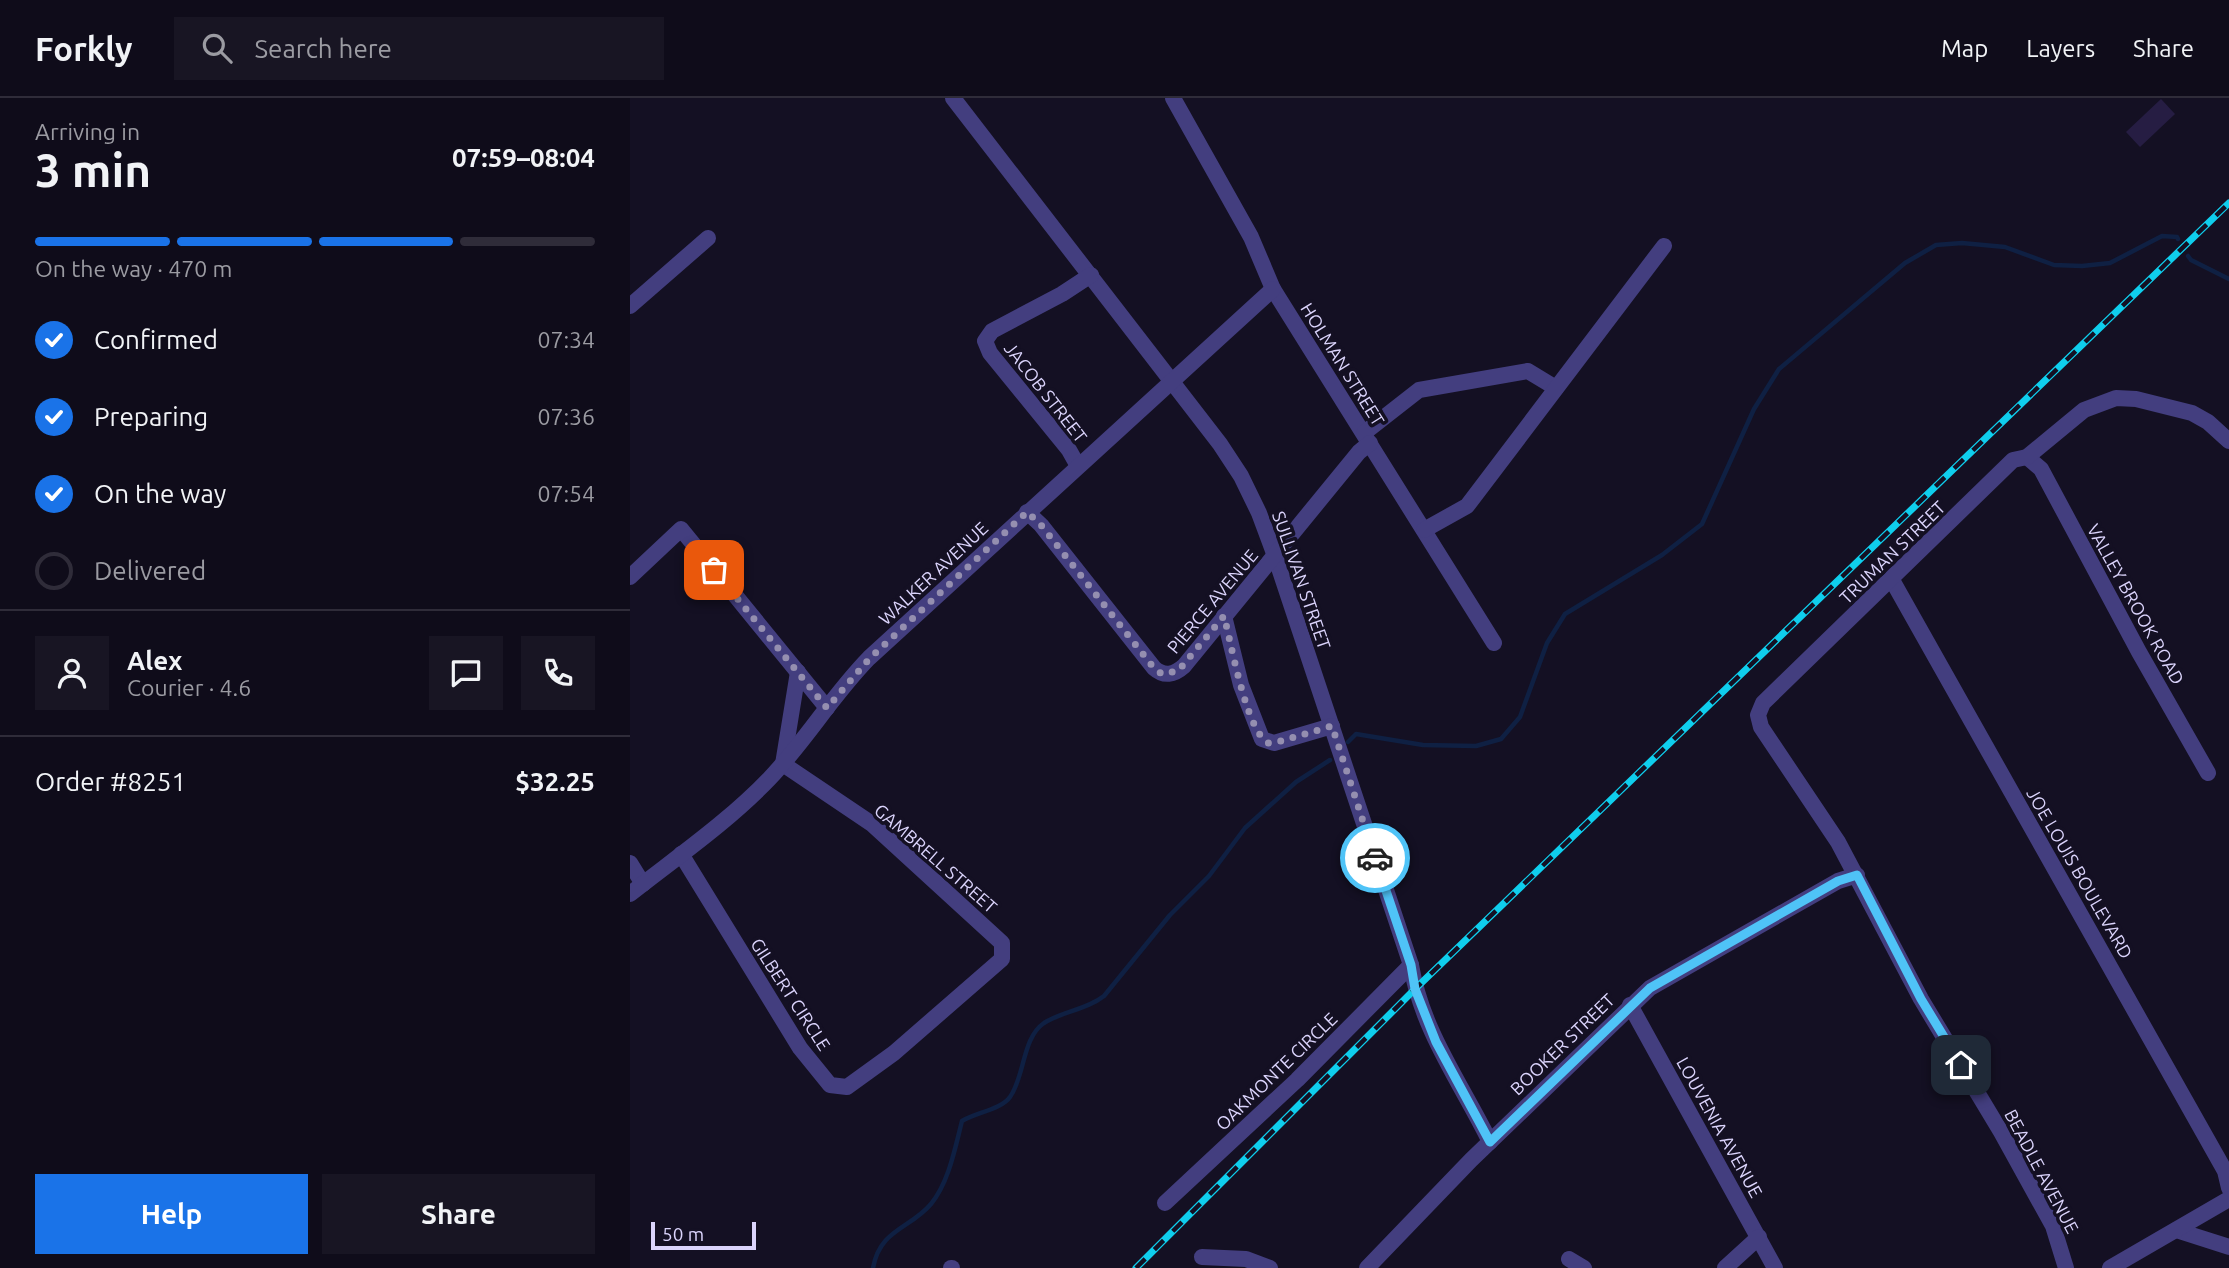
<!DOCTYPE html>
<meta charset="utf-8">
<style>
:root{--surface:#0f0c1a;--page:#181523;--text:#f1f3f6;--muted:#9b9ba2;--line:#2f2c39;--accent:#1a73e8}
body{margin:0;font-family:Ubuntu,sans-serif;background:var(--page);color:var(--text);height:100vh;display:flex;flex-direction:column;font-size:26px;white-space:nowrap}
*{box-sizing:border-box;margin:0}
p{font-size:23px;color:var(--muted)}
.icon{flex:none;width:38px;height:38px;fill:none;stroke:currentColor;stroke-width:2;stroke-linecap:round;stroke-linejoin:round}
.map{position:relative;flex:1;overflow:hidden}
.panel{display:flex;flex-direction:column;background:var(--surface);width:630px}
.panel>*{flex:none}
.scale{position:absolute;left:21px;bottom:18px;width:105px;box-sizing:border-box;padding-left:7px;border:4px solid #dbd4fc;border-top:0;font-size:19px;line-height:24px;white-space:nowrap;color:#dbd4fc;-webkit-text-stroke:5px #141023;paint-order:stroke}
.pin{position:absolute;display:grid;place-items:center;width:60px;height:60px;color:#fff;margin:-30px;border-radius:14px;box-shadow:0 4px 10px #0006}
.courier{position:absolute;display:grid;place-items:center;width:70px;height:70px;margin:-35px;border:5px solid #4fc3f7;border-radius:50%;background:#fff;color:#222;box-shadow:0 2px 9px #0007}
.overview em{font-style:normal;font-weight:600}
.overview div{display:flex;flex-direction:column-reverse}
.overview{display:flex;align-items:center;justify-content:space-between;height:119px;padding:0 35px}
h1{font-size:46px;font-weight:600;line-height:52px}
.bar{display:grid;grid-template-columns:repeat(4,1fr);gap:10px 7px;align-content:center;height:84px;padding:0 35px}
.bar i{height:9px;border-radius:5px;background:var(--line)}
.bar .selected{background:var(--accent)}
.bar p{grid-column:span 4}
.line{display:flex;align-items:center;gap:18px;padding:0 35px;border-top:2px solid var(--line)}
.line div{flex:1}
.round{display:grid;place-items:center;flex:none;width:74px;height:74px;border-radius:0px;background:var(--page)}
ol{padding:0 35px;list-style:none}
li{display:flex;align-items:center;gap:21px;height:77px}
li p{margin-inline-start:auto}
li .icon{padding:7px;border-radius:50%;background:var(--accent);color:#fff;stroke-width:4}
li:last-child{color:var(--muted)}
li i{width:38px;height:38px;border:4px solid var(--line);border-radius:50%}
.primary-button{display:flex;gap:14px;margin-top:auto;padding:14px 35px}
.primary-button a{flex:1;height:80px;border-radius:0px;background:var(--accent);color:#fff;font-size:28px;font-weight:600;line-height:80px;text-align:center}
.primary-button a+a{background:var(--page);color:var(--text)}
header{display:flex;align-items:center;gap:42px;box-sizing:border-box;height:98px;padding:0 35px;background:var(--surface);border-bottom:2px solid var(--line)}
header strong{font-size:33px}
nav{display:flex;gap:38px;margin-inline-start:auto;font-size:24px}
.search{width:490px;height:63px;background:var(--page);display:flex;align-items:center;gap:18px;box-sizing:border-box;padding:0 24px;border-radius:0px;color:var(--muted);font-size:26px}
main{display:flex;flex:1;min-height:0}
.map>svg:first-child{display:block}
.lines{fill:none;stroke-linecap:round;stroke-linejoin:round}
.stream{stroke:#0f2043;stroke-width:4.5}
.building{fill:#261d43}
.minor{stroke:#433e7f;stroke-width:16}
.rail-casing{stroke:#0fceed;stroke-width:7}
.rail{stroke:#141023;stroke-width:4.5;stroke-dasharray:13;stroke-linecap:butt}
.done{stroke:#958fb0;stroke-width:7;stroke-dasharray:0 12.6}
.route{stroke:#4fc3f7;stroke-width:9}
.labels{text-anchor:middle;dominant-baseline:central;stroke-width:7;stroke-linejoin:round;paint-order:stroke}
.street-label{font-size:18px;fill:#dbd4fc;stroke:#141023}
</style>
<header>
<strong>Forkly</strong>
<div class="search"><svg class="icon" aria-label="search" viewBox="0 0 24 24"><circle cx="10" cy="10" r="6"/><path d="M15 15l6 6"/></svg>Search here</div>
<nav><a>Map</a><a>Layers</a><a>Share</a></nav>
</header>
<main>
<section class="panel">
<div class="overview"><div><h1>3 min</h1><p>Arriving in</p></div><em>07:59–08:04</em></div>
<div class="bar"><i class="selected"></i><i class="selected"></i><i class="selected"></i><i></i><p>On the way · 470 m</p></div>
<ol>
<li><svg class="icon" aria-label="check" viewBox="0 0 24 24"><path d="M5 12l5 5 9-10"/></svg>Confirmed<p>07:34</p></li>
<li><svg class="icon" aria-label="check" viewBox="0 0 24 24"><path d="M5 12l5 5 9-10"/></svg>Preparing<p>07:36</p></li>
<li><svg class="icon" aria-label="check" viewBox="0 0 24 24"><path d="M5 12l5 5 9-10"/></svg>On the way<p>07:54</p></li>
<li><i></i>Delivered</li>
</ol>
<div class="line" style="height:126px"><a class="round"><svg class="icon" aria-label="person" viewBox="0 0 24 24"><circle cx="12" cy="8" r="4"/><path d="M4 21q1-7 8-7t8 7"/></svg></a><div><b>Alex</b><p>Courier · 4.6</p></div><a class="round"><svg class="icon" aria-label="chat" viewBox="0 0 24 24"><path d="M4 5h16v11H9l-5 4z"/></svg></a><a class="round"><svg class="icon" aria-label="phone" viewBox="0 0 24 24"><path d="M5 4h4l2 5-3 2q2 4 5 5l2-3 5 2v4C11 20 4 13 5 4z"/></svg></a></div>
<div class="line" style="height:91px"><div>Order #8251</div><b>$32.25</b></div>
<div class="primary-button"><a>Help</a><a>Share</a></div>
</section>
<div class="map">
<svg width="1599" height="1170" viewBox="0 0 1599 1170">
<rect width="100%" height="100%" fill="#141023"/>
<g class="lines">
<g class="stream">
<polyline points="1558,158 1561,162 1599,181"/>
<polyline points="718,644 726,636 793,647 846,648 871,641 890,619 917,545 935,516 1032,457 1072,426 1124,311 1149,271 1275,165 1306,147 1332,145 1375,149 1424,167 1452,168 1480,165 1532,138 1547,139 1548,141"/>
<path d="M 243,1170 C 250,1131 280,1131 301,1106 C 319,1084 325,1050 332,1023 C 345,1015 372,1011 380,999 C 395,978 392,940 414,925 C 433,913 456,912 474,898 L 540,817 L 579,778 L 615,730 L 666,684 L 700,662"/>
</g>
</g>
<polygon class="building" points="1531,1 1545,16 1510,49 1496,34"/>
<g class="lines">
<g class="minor">
<path d="M 323,0 L 590,346 L 611,378 L 629,415 L 645,458 L 781,867 C 792,933 831,985 860,1044"/>
<polyline points="543,0 621,139 643,191 864,545"/>
<polyline points="0,208 78,140"/>
<polyline points="734,335 789,292 898,273 926,290"/>
<polyline points="1397,359 1411,371 1509,554 1578,675"/>
<polyline points="448,368 439,352 360,255 355,243 362,233 432,196 461,177"/>
<path d="M 397,414 L 411,427 L 524,570 C 534,579 544,577 554,568 L 729,354 L 740,345"/>
<polyline points="794,432 837,408 1034,148"/>
<polyline points="0,479 51,431 197,610"/>
<polyline points="1262,482 1595,1073 1599,1090"/>
<polyline points="594,518 611,587 632,641 644,645 702,628"/>
<polyline points="51,756 170,950 200,987 217,989 264,955 372,861 372,845 242,726 153,666 168,574"/>
<polyline points="0,765 13,786"/>
<path d="M 0,796 C 47,759 99,723 140,680 C 176,642 202,598 239,560 L 643,191"/>
<polyline points="1000,907 1145,1170"/>
<polyline points="535,1105 667,982 781,867"/>
<polyline points="1546,1132 1599,1149"/>
<polyline points="572,1159 616,1161 640,1170"/>
<polyline points="939,1161 954,1170"/>
<polyline points="321,1170 322,1170"/>
<polyline points="737,1170 841,1062 1020,890 1208,783 1227,777"/>
<polyline points="1095,1170 1129,1139"/>
<polyline points="1436,1170 1423,1128 1371,1034 1291,901 1208,744 1131,629 1128,617 1133,605 1383,362 1397,359 1454,312 1486,300 1506,301 1562,315 1578,324 1599,343"/>
<polyline points="1480,1170 1599,1101"/>
</g>
<g class="rail-casing">
<polyline id="rail" points="506,1170 785,891 1599,105"/>
</g>
<use href="#rail" class="rail"/>
</g>
<g class="lines">
<path class="done" d="M 84,472 L 197,610 L 239,561 L 397,414 L 411,427 L 524,570 L 532,576 L 548,573 L 594,518 C 601,544 616,632 638,645 L 644,645 L 702,628 L 745,760"/>
<polyline class="route" points="745,760 781,867 785,891 806,944 860,1044 1020,890 1208,783 1227,777 1291,901 1331,967"/>
</g>
<g class="labels">
<g class="street-label">
<text transform="translate(713 266) rotate(58)">HOLMAN STREET</text>
<text transform="translate(416 294) rotate(52)">JACOB STREET</text>
<text transform="translate(1262 454) rotate(-44)">TRUMAN STREET</text>
<text transform="translate(303 475) rotate(-43)">WALKER AVENUE</text>
<text transform="translate(672 482) rotate(71)">SULLIVAN STREET</text>
<text transform="translate(582 503) rotate(-50)">PIERCE AVENUE</text>
<text transform="translate(1506 506) rotate(61)">VALLEY BROOK ROAD</text>
<text transform="translate(306 760) rotate(41)">GAMBRELL STREET</text>
<text transform="translate(1450 775) rotate(60)">JOE LOUIS BOULEVARD</text>
<text transform="translate(161 896) rotate(57)">GILBERT CIRCLE</text>
<text transform="translate(932 946) rotate(-44)">BOOKER STREET</text>
<text transform="translate(646 973) rotate(-44)">OAKMONTE CIRCLE</text>
<text transform="translate(1090 1029) rotate(61)">LOUVENIA AVENUE</text>
<text transform="translate(1412 1073) rotate(62)">BEADLE AVENUE</text>
</g>
</g>
</svg>
<div class="scale">50 m</div>
<div class="pin" style="left:84px;top:472px;background:#ea580c"><svg class="icon" aria-label="bag" viewBox="0 0 24 24"><path d="M5 8h14l-1 12H6zM9 8a3 3 0 0 1 6 0"/></svg></div>
<div class="pin" style="left:1331px;top:967px;background:#1f2937"><svg class="icon" aria-label="home" viewBox="0 0 24 24"><path d="M3 11l9-7 9 7M6 9v11h12V9"/></svg></div>
<div class="courier" style="left:745px;top:760px"><svg class="icon" aria-label="car" viewBox="0 0 24 24"><path d="M5 17H2v-5l4-1 3-4h7l3 4 3 1v5h-3M9 17h6M6 11h13"/><circle cx="7" cy="17" r="2"/><circle cx="17" cy="17" r="2"/></svg></div>
</div>
</main>
